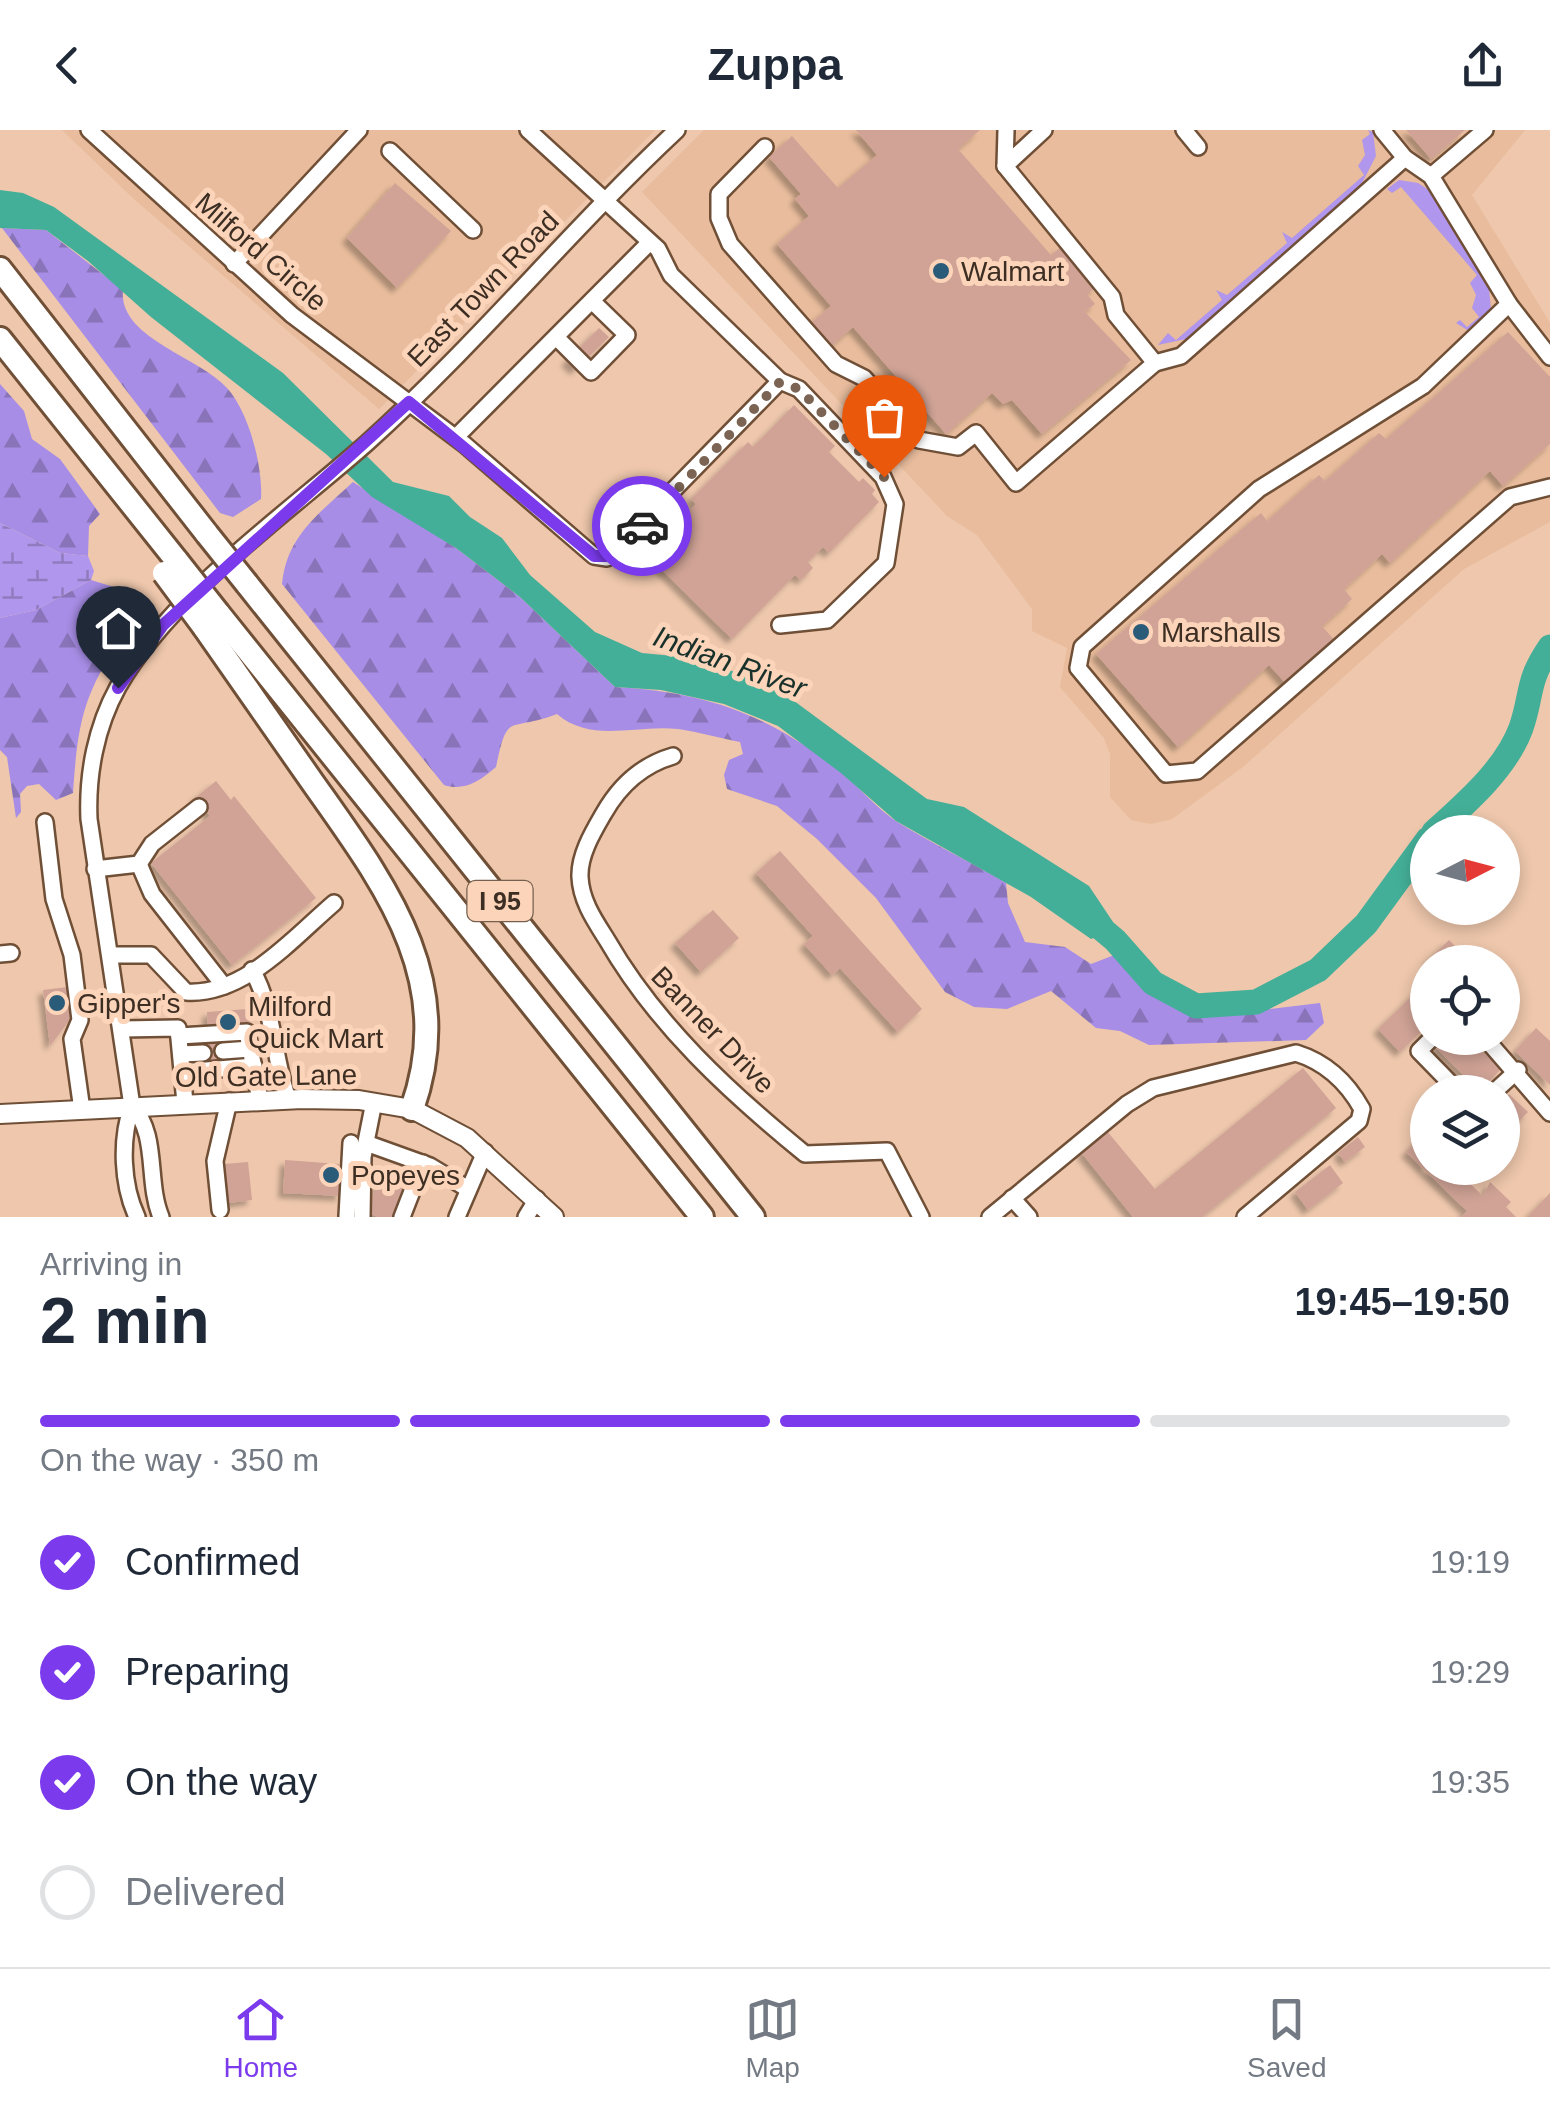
<!DOCTYPE html>
<meta charset="utf-8">
<style>
:root{--surface:#fff;--page:#f2f2f3;--text:#1f2937;--muted:#747a83;--line:#e0e1e3;--accent:#7c3aed}
body{margin:0;font-family:Arial,sans-serif;background:var(--page);color:var(--text);height:100vh;display:flex;flex-direction:column;font-size:38px;white-space:nowrap}
*{box-sizing:border-box;margin:0}
p{font-size:32px;color:var(--muted)}
.icon{flex:none;width:55px;height:55px;fill:none;stroke:currentColor;stroke-width:2;stroke-linecap:round;stroke-linejoin:round}
.map{position:relative;height:1087px;overflow:hidden}
.drawer{display:flex;flex-direction:column;background:var(--surface);flex:1}
.drawer>*{flex:none}
.needle{width:65px;rotate:84deg}
.fabs{position:absolute;left:1410px;top:685px;display:grid;gap:20px}
.fabs a{display:grid;place-items:center;width:110px;height:110px;border-radius:50%;background:var(--surface);box-shadow:0 5px 15px #0003;font-size:50px}
.pin{position:absolute;display:grid;place-items:center;width:85px;height:85px;color:#fff;margin:-102px -42px;border-radius:50% 50% 50% 0;rotate:-45deg;box-shadow:0 0 10px #0007}
.pin .icon{rotate:45deg}
.courier{position:absolute;display:grid;place-items:center;width:100px;height:100px;margin:-50px;border:8px solid #7c3aed;border-radius:50%;background:#fff;color:#222;box-shadow:0 2px 12px #0007}
.head em{font-style:normal;font-weight:700}
.head div{display:flex;flex-direction:column-reverse}
.head{display:flex;align-items:center;justify-content:space-between;height:170px;padding:0 40px}
h1{font-size:65px;font-weight:700;line-height:75px}
.bar{display:grid;grid-template-columns:repeat(4,1fr);gap:15px 10px;align-content:center;height:120px;padding:0 40px}
.bar i{height:12px;border-radius:8px;background:var(--line)}
.bar .active{background:var(--accent)}
.bar p{grid-column:span 4}
ol{padding:0 40px;list-style:none}
li{display:flex;align-items:center;gap:30px;height:110px}
li p{margin-inline-start:auto}
li .icon{padding:10px;border-radius:50%;background:var(--accent);color:#fff;stroke-width:4}
li:last-child{color:var(--muted)}
li i{width:55px;height:55px;border:5px solid var(--line);border-radius:50%}
header{display:flex;justify-content:space-between;align-items:center;height:130px;padding:0 40px;background:var(--surface);font-size:45px;font-weight:700}
.tabs{display:flex;justify-content:space-around;align-items:center;height:140px;border-top:2px solid var(--line);background:var(--surface);font-size:28px;color:var(--muted)}
.tabs a{display:grid;justify-items:center;gap:5px}
.tabs .active{color:var(--accent)}
.map>svg:first-child{display:block}
.built{fill:#e8bc9c}
.grass{fill:#b096ec}
.forest{fill:url(#forest-firs)}
.wetland{fill:url(#wetland-marsh)}
.water{fill:#44af98}
.lines{fill:none;stroke-linecap:round;stroke-linejoin:round}
.river{stroke:#44af98;stroke-width:25}
.building{fill:#d0a396;filter:url(#shadow)}
.minor-casing{stroke:#704f37;stroke-width:20}
.major-casing{stroke:#704f37;stroke-width:22}
.highway-casing{stroke:#704f37;stroke-width:28}
.minor{stroke:#fff;stroke-width:15}
.major{stroke:#fff;stroke-width:18}
.highway{stroke:#fff;stroke-width:22}
.highway-bridge-casing{stroke:#704f37;stroke-width:28;stroke-linecap:butt}
.highway-bridge{stroke:#fff;stroke-width:22}
.done{stroke:#7b6453;stroke-width:10;stroke-dasharray:0 18}
.route{stroke:#7c3aed;stroke-width:12}
.poi-dot{fill:#2a5c7a;stroke:#fbd4b9;stroke-width:4}
.labels{text-anchor:middle;dominant-baseline:central;stroke-width:10;stroke-linejoin:round;paint-order:stroke}
.shield{fill:#fbd4b9;stroke:#766050;stroke-width:2.5}
.shield-label{font-size:25px;font-weight:bold;fill:#3d2e23}
.street-label{font-size:28px;fill:#3d2e23;stroke:#fbd4b9}
.poi-label{font-size:28px;fill:#3d2e23;stroke:#fbd4b9;text-anchor:start}
.water-label{font-size:30px;font-style:italic;fill:#19312b;stroke:#fbd4b9}
</style>
<header><svg class="icon" aria-label="back" viewBox="0 0 24 24"><path d="M15 5l-7 7 7 7"/></svg>Zuppa<svg class="icon" aria-label="share" viewBox="0 0 24 24"><path d="M12 15V3M7 8l5-5 5 5M5 13v7h14v-7"/></svg></header>
<div class="map">
<svg width="1550" height="1087" viewBox="0 0 1550 1087">
<defs>
<pattern id="forest-firs" width="22" height="20" patternUnits="userSpaceOnUse" patternTransform="scale(2.5)"><rect width="22" height="20" fill="#a78de5"/><path d="M5 1l3.5 6h-7zM16 11l3.5 6h-7z" fill="#8974b9"/></pattern>
<pattern id="wetland-marsh" width="20" height="14" patternUnits="userSpaceOnUse" patternTransform="scale(2.5)"><rect width="20" height="14" fill="#b096ec"/><path d="M1 5h8M5 5V1M11 12h8M15 12V8" fill="none" stroke="#907bbf"/></pattern>
<filter id="shadow"><feDropShadow dx="-5" dy="5" stdDeviation="2.5" flood-color="#0004"/></filter>
</defs>
<rect width="100%" height="100%" fill="#eec7ac"/>
<g class="built">
<polygon points="62,0 655,0 379,279 135,70"/>
<polygon points="704,0 1525,0 1472,65 1550,193 1550,392 1464,439 1243,637 1172,689 1151,694 1131,690 1110,667 1110,624 1104,608 1060,557 1067,518 1032,501 1032,479 977,405 947,386 642,62"/>
</g>
<g class="grass">
<polygon points="1368,0 1373,2 1376,26 1361,55 1186,209 1158,215 1168,203 1176,210 1222,170 1216,160 1227,165 1287,113 1282,102 1292,108 1364,45 1358,36 1365,25 1362,10 1370,4"/>
<polygon points="1399,50 1418,53 1432,62 1489,158 1491,180 1469,201 1456,193 1460,190 1467,197 1479,187 1472,178 1476,165 1470,153 1477,145 1401,57 1392,63 1387,59"/>
</g>
<g class="forest">
<path d="M 2,98 L 46,100 L 123,160 C 118,208 200,227 227,258 C 249,282 263,337 261,369 L 233,387 L 220,383 Z"/>
<polygon points="0,254 24,281 32,309 60,329 100,384 89,396 88,426 60,423 0,393"/>
<path d="M 353,352 L 456,418 L 520,467 L 615,557 C 707,562 769,585 841,642 C 860,658 877,679 899,693 C 933,714 971,732 1006,753 L 1008,773 L 1025,812 L 1065,817 L 1091,834 L 1130,819 L 1185,877 L 1270,879 L 1320,873 L 1324,893 L 1306,910 L 1149,915 L 1120,901 L 1096,898 L 1051,861 L 1007,879 L 974,877 L 945,862 L 876,768 L 817,709 L 777,676 L 727,659 L 724,645 L 729,630 L 743,624 L 740,612 C 720,608 699,602 678,599 C 636,594 592,614 557,584 C 507,603 508,580 496,637 C 481,650 464,662 444,655 L 282,454 C 287,405 319,384 353,352 Z"/>
<path d="M 91,450 L 117,458 L 127,500 C 84,562 78,588 73,663 L 56,670 L 39,654 L 27,656 L 20,664 L 21,682 L 16,688 L 7,627 L 0,620 L 0,488 L 36,480 Z"/>
</g>
<polygon class="wetland" points="0,393 60,423 88,426 94,441 91,450 36,480 0,488"/>
<polygon class="water" points="0,60 23,63 54,77 283,243 393,352 449,366 470,387 502,408 530,445 595,502 642,523 705,529 786,565 927,669 964,677 1089,756 1117,798 1091,809 1031,767 896,691 841,643 778,596 724,574 661,560 615,557 520,467 456,418 372,367 326,324 151,187 88,131 46,100 0,98"/>
<g class="lines">
<g class="river">
<path d="M 1434,702 C 1465,674 1506,639 1521,598 C 1533,563 1526,552 1550,517"/>
<polyline points="1079,780 1115,810 1153,853 1196,876 1256,872 1318,840 1366,794 1428,709"/>
</g>
</g>
<g class="building">
<polygon points="856,0 980,0 958,19 1051,125 1061,117 1096,157 1087,164 1095,174 1085,182 1131,230 1042,304 1012,270 1003,274 992,263 946,304 853,197 831,216 811,193 831,176 777,114 809,86 795,69 801,64 769,27 792,6 838,58 877,25"/>
<polygon points="1406,0 1465,0 1431,29"/>
<polygon points="395,53 451,101 397,158 347,108"/>
<polygon points="599,198 609,207 575,240 566,231"/>
<polygon points="1508,202 1550,247 1550,314 1503,356 1490,341 1390,433 1382,424 1344,459 1352,469 1322,496 1336,512 1288,556 1269,535 1178,617 1096,524 1261,383 1267,391 1319,345 1325,351 1379,303 1386,309"/>
<polygon points="794,275 835,316 829,322 859,352 863,348 875,360 872,364 879,372 829,423 823,417 808,432 813,438 801,450 795,445 732,509 646,424 696,374 691,369 748,312 753,317"/>
<polygon points="216,651 231,670 234,666 316,768 232,835 151,733 210,686 195,668"/>
<polygon points="780,721 922,879 898,902 840,838 832,845 804,814 813,806 756,743"/>
<polygon points="713,780 739,808 701,842 675,813"/>
<polygon points="1449,810 1471,832 1426,832"/>
<polygon points="1422,856 1428,861 1428,895 1400,922 1378,899"/>
<polygon points="68,857 72,887 50,916 43,860"/>
<polygon points="248,879 250,898 208,901 207,882"/>
<polygon points="1536,898 1550,911 1550,955 1515,921"/>
<polygon points="222,906 225,937 205,939 202,908"/>
<polygon points="1445,908 1469,908 1501,939 1480,961 1435,917"/>
<polygon points="1303,938 1336,978 1202,1087 1133,1087 1081,1022 1107,1001 1155,1059"/>
<polygon points="1509,964 1528,982 1502,1008 1502,971"/>
<polygon points="1422,1006 1428,1011 1428,1038 1454,1038 1483,1066 1490,1052 1511,1072 1506,1077 1516,1087 1461,1087 1467,1081 1406,1022"/>
<polygon points="1358,1007 1365,1017 1345,1032 1338,1023"/>
<polygon points="285,1030 339,1034 341,1066 283,1063"/>
<polygon points="248,1032 252,1070 229,1073 225,1034"/>
<polygon points="1330,1035 1343,1053 1308,1080 1295,1062"/>
<polygon points="388,1039 411,1050 400,1087 378,1087 364,1081"/>
<polygon points="1550,1063 1550,1087 1532,1087 1529,1085"/>
</g>
<g class="lines">
<g class="minor-casing">
<g id="minor">
<polyline points="89,0 292,185 464,314 594,426 607,428 780,251 671,145 658,119 528,0"/>
<polyline points="1184,0 1198,17"/>
<polyline points="1382,0 1405,28 1431,46 1509,174 1550,227"/>
<polyline points="765,17 719,64 719,88 730,114 836,234 864,248 919,310 958,317 976,303 1016,353 1155,233 1116,185 1112,167 1005,36 1006,0"/>
<polyline points="390,21 473,100"/>
<polyline points="1005,36 1044,0"/>
<polyline points="1431,46 1485,0"/>
<polyline points="234,134 359,0"/>
<polyline points="1509,174 1423,256 1259,359 1082,517 1078,538 1166,644 1197,641 1510,367 1550,357"/>
<polyline points="556,207 591,242 627,205 592,171"/>
<polyline points="1155,233 1181,226 1405,28"/>
<polyline points="456,307 650,112"/>
<polyline points="780,495 827,490 886,433 895,374 883,347 799,259 780,251"/>
<path d="M 673,626 C 642,635 620,655 604,683 C 593,702 579,725 580,747 C 581,771 595,791 607,810 C 656,895 729,962 805,1024 L 887,1021 L 921,1087"/>
<polyline points="45,692 54,769 72,825 80,890 72,909 82,980"/>
<polyline points="139,734 152,764 224,856"/>
<polyline points="95,739 139,734 152,714 199,677"/>
<polyline points="0,824 11,823"/>
<path d="M 112,825 L 151,825 L 186,862 C 244,866 293,808 334,773"/>
<path d="M 252,840 C 274,878 273,927 288,969"/>
<polyline points="122,899 178,898 185,973"/>
<polyline points="179,906 247,902 260,970"/>
<polyline points="1432,908 1419,921 1459,962"/>
<polyline points="1485,908 1550,983"/>
<polyline points="223,921 250,919"/>
<polyline points="181,924 203,923"/>
<polyline points="183,942 254,936"/>
<polyline points="1494,962 1518,940"/>
<path d="M 132,976 C 159,1005 146,1051 161,1087"/>
<polyline points="366,1013 430,1036 468,1059"/>
<polyline points="1012,1068 1029,1087"/>
<polyline points="220,1080 215,1031 229,971"/>
<polyline points="347,1086 351,1013"/>
<path d="M 137,1087 C 122,1055 120,1010 132,976 L 89,689 C 87,644 96,597 118,557 C 170,465 288,383 367,313 C 476,215 570,100 677,0"/>
<polyline points="362,1087 363,1027 374,972"/>
<polyline points="402,1087 423,1033"/>
<polyline points="457,1087 485,1022"/>
<polyline points="526,1087 537,1069"/>
<path d="M 990,1087 L 1127,974 L 1153,958 L 1296,923 C 1325,932 1347,952 1362,979 L 1359,991 L 1245,1087"/>
</g>
</g>
<g class="major-casing">
<polyline id="major" points="0,984 302,969 359,970 412,979 467,1008 554,1087"/>
</g>
<g class="highway-casing">
<g id="highway">
<polyline points="0,139 207,404"/>
<polyline points="0,209 177,431"/>
<polyline points="247,454 753,1087"/>
<polyline points="218,483 702,1087"/>
<path d="M 204,497 C 240,549 277,601 313,653 C 385,755 458,849 412,979"/>
</g>
</g>
<use href="#minor" class="minor"/>
<use href="#major" class="major"/>
<use href="#highway" class="highway"/>
<g class="highway-bridge-casing">
<g id="highway-bridge">
<polyline points="207,404 247,454"/>
<polyline points="177,431 218,483"/>
<polyline points="164,443 204,497"/>
</g>
</g>
<use href="#highway-bridge" class="highway-bridge"/>
</g>
<g class="lines">
<polyline class="done" points="642,396 780,252 799,259 884,347"/>
<polyline class="route" points="118,558 163,495 409,272 594,426 613,426 642,396"/>
</g>
<g class="poi-dot">
<circle cx="941" cy="141" r="10"/>
<circle cx="1141" cy="502" r="10"/>
<circle cx="57" cy="873" r="10"/>
<circle cx="228" cy="892" r="10"/>
<circle cx="331" cy="1045" r="10"/>
</g>
<g class="labels">
<rect class="shield" x="467.5" y="751" width="65" height="40" rx="8"/>
<g class="shield-label">
<text x="500" y="771">I 95</text>
</g>
<g class="street-label">
<text transform="translate(261 122) rotate(41)">Milford Circle</text>
<text transform="translate(483 159) rotate(-46)">East Town Road</text>
<text transform="translate(713 900) rotate(46)">Banner Drive</text>
<text transform="translate(266 946) rotate(-1)">Old Gate Lane</text>
</g>
<g class="poi-label">
<text x="961" y="141">Walmart</text>
<text x="1161" y="502">Marshalls</text>
<text x="77" y="873">Gipper's</text>
<text x="248" y="876">Milford<tspan x="248" dy="32">Quick Mart</tspan></text>
<text x="351" y="1045">Popeyes</text>
</g>
<g class="water-label">
<text transform="translate(730 532) rotate(20)">Indian River</text>
</g>
</g>
</svg>
<div class="fabs">
<a><svg class="needle" viewBox="-14 -14 28 28"><path d="M0-13l5 13h-10z" fill="#e53935"/><path d="M0 13l5-13h-10z" fill="#747a83"/></svg></a>
<a><svg class="icon" aria-label="locate" viewBox="0 0 24 24"><circle cx="12" cy="12" r="6"/><path d="M12 2v4M12 18v4M2 12h4M18 12h4"/></svg></a>
<a><svg class="icon" aria-label="layers" viewBox="0 0 24 24"><path d="M12 4l9 5-9 5-9-5zM3 14l9 5 9-5"/></svg></a>
</div>
<div class="pin" style="left:884px;top:347px;background:#ea580c"><svg class="icon" aria-label="bag" viewBox="0 0 24 24"><path d="M5 8h14l-1 12H6zM9 8a3 3 0 0 1 6 0"/></svg></div>
<div class="pin" style="left:118px;top:558px;background:#1f2937"><svg class="icon" aria-label="home" viewBox="0 0 24 24"><path d="M3 11l9-7 9 7M6 9v11h12V9"/></svg></div>
<div class="courier" style="left:642px;top:396px"><svg class="icon" aria-label="car" viewBox="0 0 24 24"><path d="M5 17H2v-5l4-1 3-4h7l3 4 3 1v5h-3M9 17h6M6 11h13"/><circle cx="7" cy="17" r="2"/><circle cx="17" cy="17" r="2"/></svg></div>
</div>
<section class="drawer">
<div class="head"><div><h1>2 min</h1><p>Arriving in</p></div><em>19:45–19:50</em></div>
<div class="bar"><i class="active"></i><i class="active"></i><i class="active"></i><i></i><p>On the way · 350 m</p></div>
<ol>
<li><svg class="icon" aria-label="check" viewBox="0 0 24 24"><path d="M5 12l5 5 9-10"/></svg>Confirmed<p>19:19</p></li>
<li><svg class="icon" aria-label="check" viewBox="0 0 24 24"><path d="M5 12l5 5 9-10"/></svg>Preparing<p>19:29</p></li>
<li><svg class="icon" aria-label="check" viewBox="0 0 24 24"><path d="M5 12l5 5 9-10"/></svg>On the way<p>19:35</p></li>
<li><i></i>Delivered</li>
</ol>
</section>
<nav class="tabs">
<a class="active"><svg class="icon" aria-label="home" viewBox="0 0 24 24"><path d="M3 11l9-7 9 7M6 9v11h12V9"/></svg>Home</a>
<a><svg class="icon" aria-label="map" viewBox="0 0 24 24"><path d="M3 6l6-2 6 2 6-2v14l-6 2-6-2-6 2zM9 4v14M15 6v14"/></svg>Map</a>
<a><svg class="icon" aria-label="saved" viewBox="0 0 24 24"><path d="M7 4h10v16l-5-4-5 4z"/></svg>Saved</a>
</nav>
